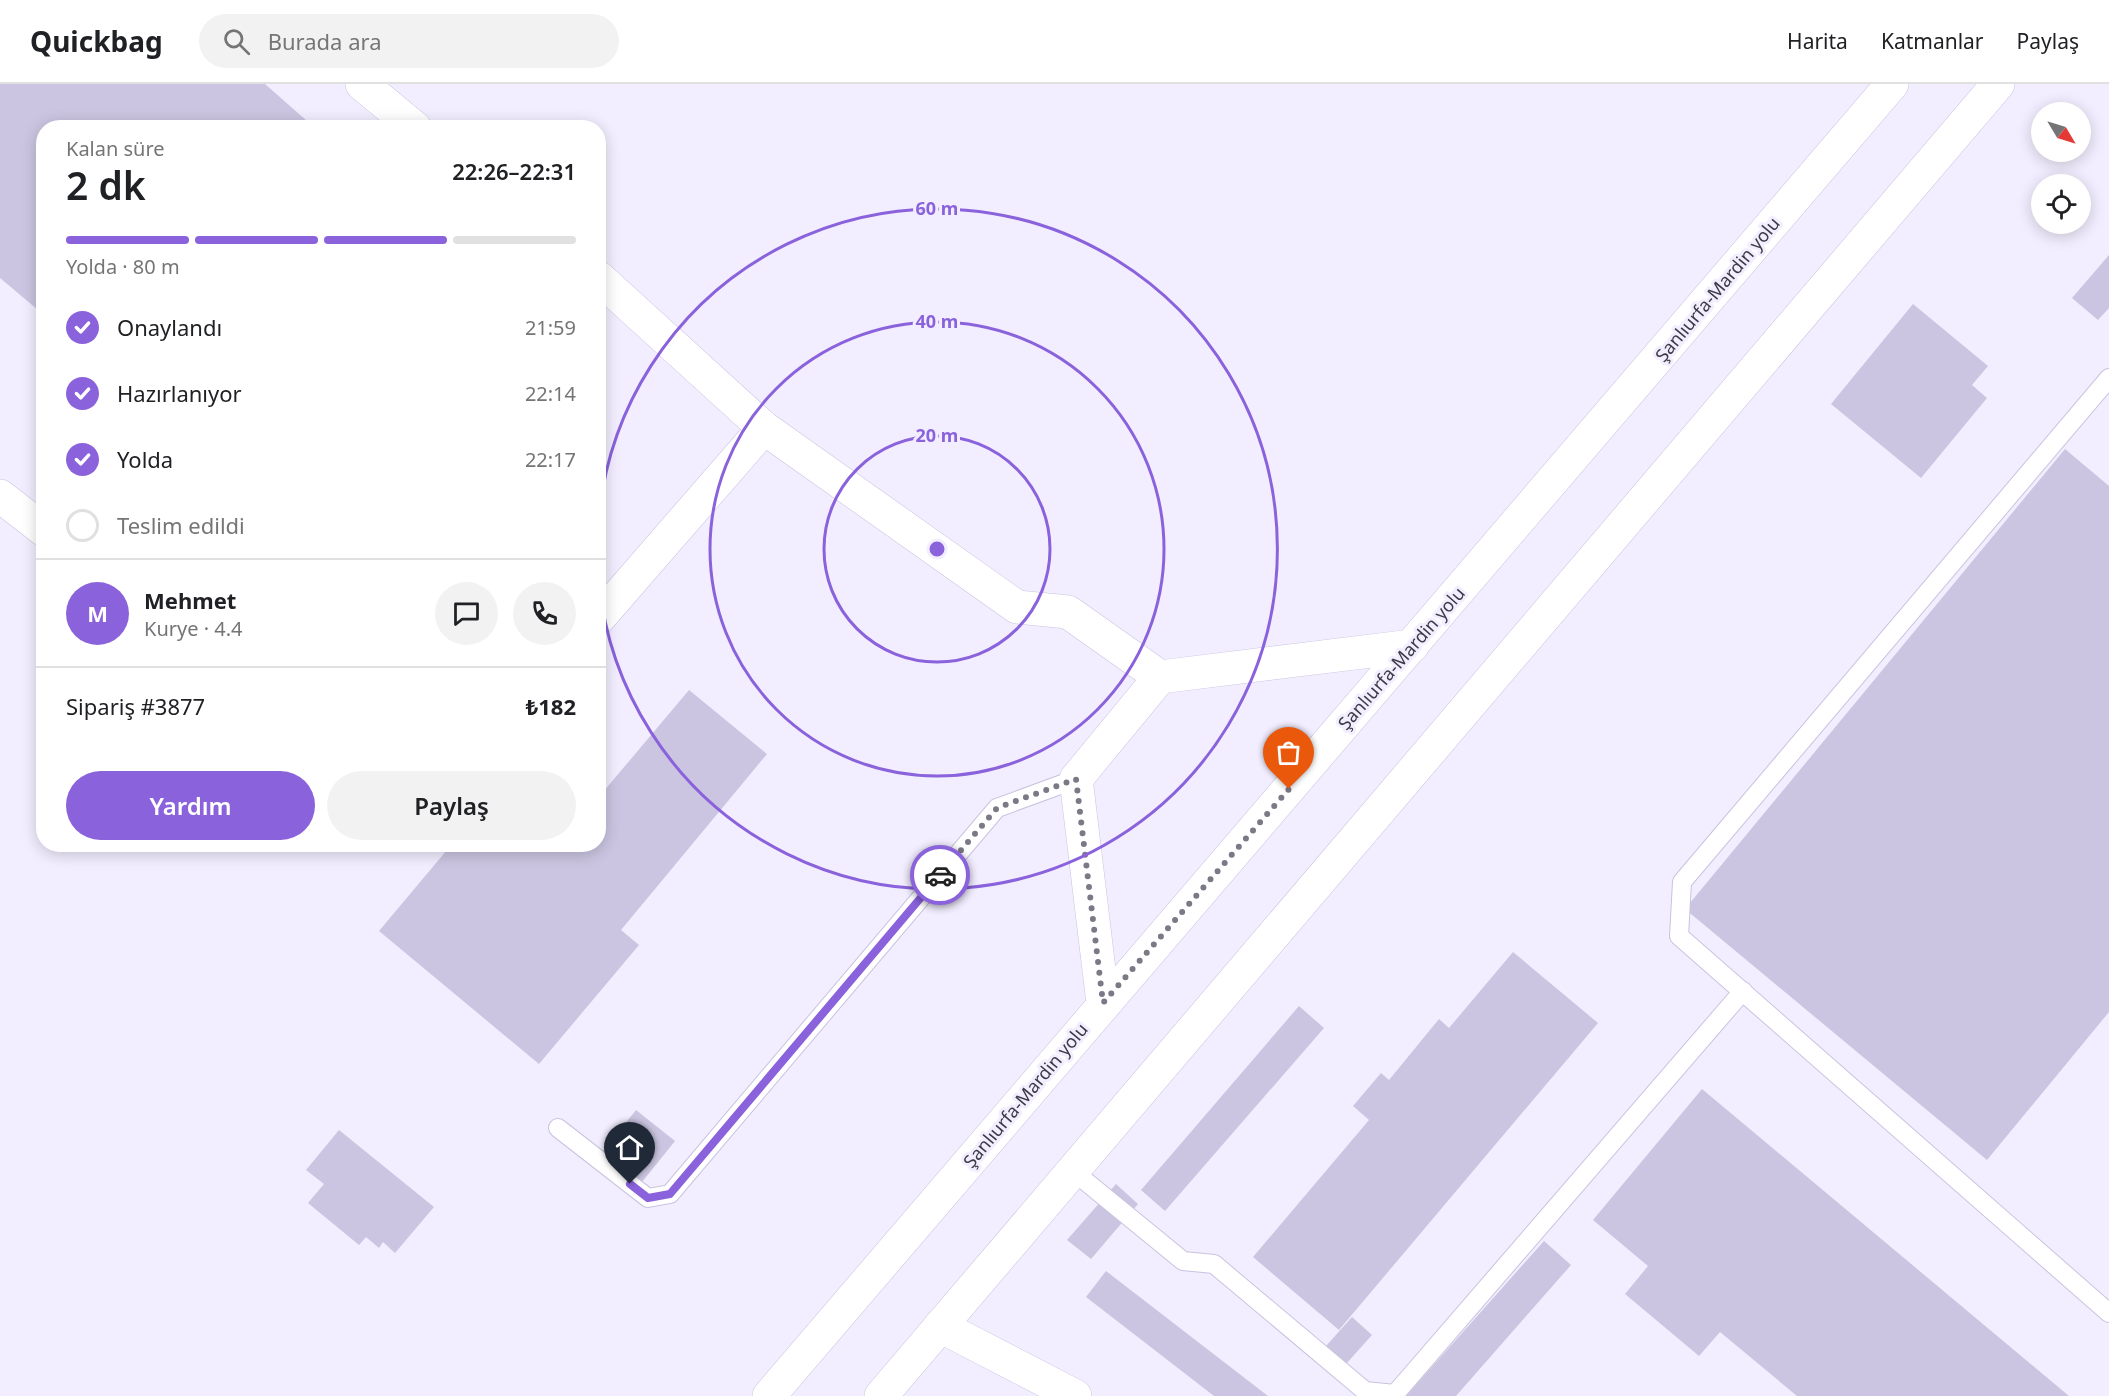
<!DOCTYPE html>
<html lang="tr">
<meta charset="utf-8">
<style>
:root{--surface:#fff;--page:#f2f2f2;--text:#202124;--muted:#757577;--line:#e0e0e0;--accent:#8a62dc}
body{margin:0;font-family:"Noto Sans",sans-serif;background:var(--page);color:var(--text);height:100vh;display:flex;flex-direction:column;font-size:22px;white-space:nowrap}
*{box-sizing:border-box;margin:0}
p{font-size:20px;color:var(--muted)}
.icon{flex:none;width:33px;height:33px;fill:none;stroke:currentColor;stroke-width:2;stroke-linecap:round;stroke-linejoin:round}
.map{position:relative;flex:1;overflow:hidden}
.details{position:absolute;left:36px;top:36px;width:570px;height:732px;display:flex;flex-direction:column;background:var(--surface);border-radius:24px;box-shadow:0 3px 15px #0003}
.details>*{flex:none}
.needle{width:39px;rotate:128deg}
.controls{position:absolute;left:2031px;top:18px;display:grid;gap:12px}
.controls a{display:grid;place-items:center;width:60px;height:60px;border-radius:50%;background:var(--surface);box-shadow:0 3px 15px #0003;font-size:30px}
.pin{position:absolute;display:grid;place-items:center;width:51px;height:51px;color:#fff;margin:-62px -26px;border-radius:50% 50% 50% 0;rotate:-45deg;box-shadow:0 0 6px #0007}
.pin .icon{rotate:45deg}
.courier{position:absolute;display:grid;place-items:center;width:60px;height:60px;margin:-30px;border:4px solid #8a62dc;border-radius:50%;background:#fff;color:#222;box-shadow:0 2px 8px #0007}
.headline em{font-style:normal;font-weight:600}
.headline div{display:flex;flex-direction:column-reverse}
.headline{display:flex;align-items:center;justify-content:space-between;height:102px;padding:0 30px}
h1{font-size:39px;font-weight:600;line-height:45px}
.bar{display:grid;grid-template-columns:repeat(4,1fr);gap:9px 6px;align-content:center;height:72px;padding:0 30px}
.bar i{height:8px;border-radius:4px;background:var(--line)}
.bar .active{background:var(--accent)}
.bar p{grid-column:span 4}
.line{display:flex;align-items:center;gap:15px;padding:0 30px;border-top:2px solid var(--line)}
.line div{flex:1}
.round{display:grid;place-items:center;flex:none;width:63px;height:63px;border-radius:32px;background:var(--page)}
ol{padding:0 30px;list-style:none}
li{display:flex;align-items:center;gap:18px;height:66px}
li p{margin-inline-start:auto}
li .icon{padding:6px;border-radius:50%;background:var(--accent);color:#fff;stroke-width:4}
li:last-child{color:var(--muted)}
li i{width:33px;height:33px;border:3px solid var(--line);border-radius:50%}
.button{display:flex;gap:12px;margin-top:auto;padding:12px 30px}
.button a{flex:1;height:69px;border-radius:36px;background:var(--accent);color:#fff;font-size:24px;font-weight:600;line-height:69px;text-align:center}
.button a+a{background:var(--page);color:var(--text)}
header{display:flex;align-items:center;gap:36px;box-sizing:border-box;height:84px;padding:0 30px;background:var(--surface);border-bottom:2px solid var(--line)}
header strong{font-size:28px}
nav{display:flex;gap:33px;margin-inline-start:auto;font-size:21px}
.search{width:420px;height:54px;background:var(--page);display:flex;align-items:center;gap:15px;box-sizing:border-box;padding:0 21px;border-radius:33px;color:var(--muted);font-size:22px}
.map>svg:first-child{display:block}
.building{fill:#cbc5e1}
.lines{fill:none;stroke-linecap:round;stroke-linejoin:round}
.service-casing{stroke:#c9c3de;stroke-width:20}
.minor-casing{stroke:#c9c3de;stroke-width:34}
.trunk-casing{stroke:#c9c3de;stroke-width:34}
.service{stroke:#fff;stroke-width:18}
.minor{stroke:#fff;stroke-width:33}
.trunk{stroke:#fff;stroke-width:33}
.done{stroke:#7c7986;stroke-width:6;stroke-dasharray:0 10.8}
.route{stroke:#8a62dc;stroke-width:8}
.ring{fill:none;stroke:#8a62dc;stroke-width:3}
.labels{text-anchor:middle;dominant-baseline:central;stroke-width:6;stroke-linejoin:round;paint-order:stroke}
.street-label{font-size:18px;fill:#3c3a45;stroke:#f2eeff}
.centre{fill:#8a62dc;stroke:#f2eeff;stroke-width:3}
.ring-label{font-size:18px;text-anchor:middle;font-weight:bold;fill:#8a62dc;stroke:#f2eeff;stroke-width:6;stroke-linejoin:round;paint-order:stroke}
</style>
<header>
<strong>Quickbag</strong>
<div class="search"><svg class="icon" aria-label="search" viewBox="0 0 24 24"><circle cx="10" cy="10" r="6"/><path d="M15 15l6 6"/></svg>Burada ara</div>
<nav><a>Harita</a><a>Katmanlar</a><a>Paylaş</a></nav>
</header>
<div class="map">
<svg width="2109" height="1312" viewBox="0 0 2109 1312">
<rect width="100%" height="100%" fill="#f2eeff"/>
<g class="building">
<polygon points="0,0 265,0 315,44 44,44 44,231 0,194"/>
<polygon points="2109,171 2109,224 2098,236 2072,214"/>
<polygon points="1913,220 1988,282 1972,301 1987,314 1921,394 1831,320"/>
<polygon points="2065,365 2109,402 2109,928 1987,1076 1685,825"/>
<polygon points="689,606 767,670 621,846 639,861 539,980 379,847 452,760 598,760 598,714"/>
<polygon points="1513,868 1598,939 1339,1246 1253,1173 1369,1036 1353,1022 1381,989 1389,996 1439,935 1449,944"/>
<polygon points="1299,922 1324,944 1165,1127 1141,1106"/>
<polygon points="1702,1005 2069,1312 1797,1312 1720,1248 1699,1272 1625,1210 1648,1182 1593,1136"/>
<polygon points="636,1026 675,1057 642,1098 603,1067"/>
<polygon points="339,1046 434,1123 395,1169 383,1158 379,1164 366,1153 359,1161 308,1119 324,1100 306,1086"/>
<polygon points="1116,1100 1138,1120 1091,1175 1067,1156"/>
<polygon points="1544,1157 1571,1181 1456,1312 1406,1312"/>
<polygon points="1106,1187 1268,1312 1214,1312 1086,1213"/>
<polygon points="1352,1233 1372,1251 1346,1280 1326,1262"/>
</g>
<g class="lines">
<g class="service-casing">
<g id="service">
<polyline points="2109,294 1682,798 1679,852 2109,1229"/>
<polyline points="558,1044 648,1114 670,1110 997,724 1076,695"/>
<polyline points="1073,1087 1183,1177 1214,1180 1365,1307 1395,1310 1743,907"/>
</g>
</g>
<g class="minor-casing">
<g id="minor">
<polyline points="362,0 415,44"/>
<polyline points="598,193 764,344 1017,523 1068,528 1160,593"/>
<polyline points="0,412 44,446"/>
<polyline points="598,535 764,344"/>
<polyline points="1103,919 1076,695 1160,593 1412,562"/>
<polyline points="940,1242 1075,1312"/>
</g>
</g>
<g class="trunk-casing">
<g id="trunk">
<path d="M 769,1312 C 1142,874 1518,438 1892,0"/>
<polyline points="881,1312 1998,0"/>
</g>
</g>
<use href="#service" class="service"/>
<use href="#minor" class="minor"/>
<use href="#trunk" class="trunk"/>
</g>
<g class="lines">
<polyline class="done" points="940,791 997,724 1076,695 1103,919 1289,705"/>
<polyline class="route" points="630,1100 648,1114 670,1110 940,791"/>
</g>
<g class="ring">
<circle cx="937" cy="465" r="113"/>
<circle cx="937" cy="465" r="227"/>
<path d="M599 432A340 340 0 1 1 599 498"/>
</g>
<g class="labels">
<g class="street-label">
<text transform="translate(1717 205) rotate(-50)">Şanlıurfa-Mardin yolu</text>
<text transform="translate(1401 574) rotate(-49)">Şanlıurfa-Mardin yolu</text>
<text transform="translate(1025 1011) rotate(-50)">Şanlıurfa-Mardin yolu</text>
</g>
</g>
<circle cx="937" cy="465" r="9" class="centre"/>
<g class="ring-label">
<text x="937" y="131">60 m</text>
<text x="937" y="244">40 m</text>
<text x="937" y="358">20 m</text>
</g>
</svg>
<div class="controls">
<a><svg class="needle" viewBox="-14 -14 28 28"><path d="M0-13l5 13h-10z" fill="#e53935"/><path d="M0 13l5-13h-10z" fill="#757577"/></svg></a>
<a><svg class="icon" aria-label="locate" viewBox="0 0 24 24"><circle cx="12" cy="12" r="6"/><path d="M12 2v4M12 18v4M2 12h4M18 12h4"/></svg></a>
</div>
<div class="pin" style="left:1289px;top:705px;background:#ea580c"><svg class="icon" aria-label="bag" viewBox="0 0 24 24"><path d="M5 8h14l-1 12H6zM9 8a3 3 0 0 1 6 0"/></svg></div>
<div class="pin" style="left:630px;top:1100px;background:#1f2937"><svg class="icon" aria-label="home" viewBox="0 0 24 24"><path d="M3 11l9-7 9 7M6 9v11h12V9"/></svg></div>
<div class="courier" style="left:940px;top:791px"><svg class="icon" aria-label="car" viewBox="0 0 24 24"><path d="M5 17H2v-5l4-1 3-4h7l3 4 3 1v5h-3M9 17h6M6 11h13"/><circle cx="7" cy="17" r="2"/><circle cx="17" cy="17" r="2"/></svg></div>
<section class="details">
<div class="headline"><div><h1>2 dk</h1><p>Kalan süre</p></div><em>22:26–22:31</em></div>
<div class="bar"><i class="active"></i><i class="active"></i><i class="active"></i><i></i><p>Yolda · 80 m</p></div>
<ol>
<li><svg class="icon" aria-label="check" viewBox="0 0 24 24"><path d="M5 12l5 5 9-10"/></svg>Onaylandı<p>21:59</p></li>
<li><svg class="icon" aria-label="check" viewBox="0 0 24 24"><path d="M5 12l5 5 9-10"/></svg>Hazırlanıyor<p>22:14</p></li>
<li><svg class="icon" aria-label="check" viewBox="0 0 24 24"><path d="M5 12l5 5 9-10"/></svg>Yolda<p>22:17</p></li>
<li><i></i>Teslim edildi</li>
</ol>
<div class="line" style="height:108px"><b class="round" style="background:var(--accent);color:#fff">M</b><div><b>Mehmet</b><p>Kurye · 4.4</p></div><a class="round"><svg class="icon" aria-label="chat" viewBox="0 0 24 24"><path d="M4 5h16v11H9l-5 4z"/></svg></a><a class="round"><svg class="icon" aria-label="phone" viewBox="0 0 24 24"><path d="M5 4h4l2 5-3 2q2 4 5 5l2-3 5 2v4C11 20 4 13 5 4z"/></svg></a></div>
<div class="line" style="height:78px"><div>Sipariş #3877</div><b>₺182</b></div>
<div class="button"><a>Yardım</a><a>Paylaş</a></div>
</section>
</div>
